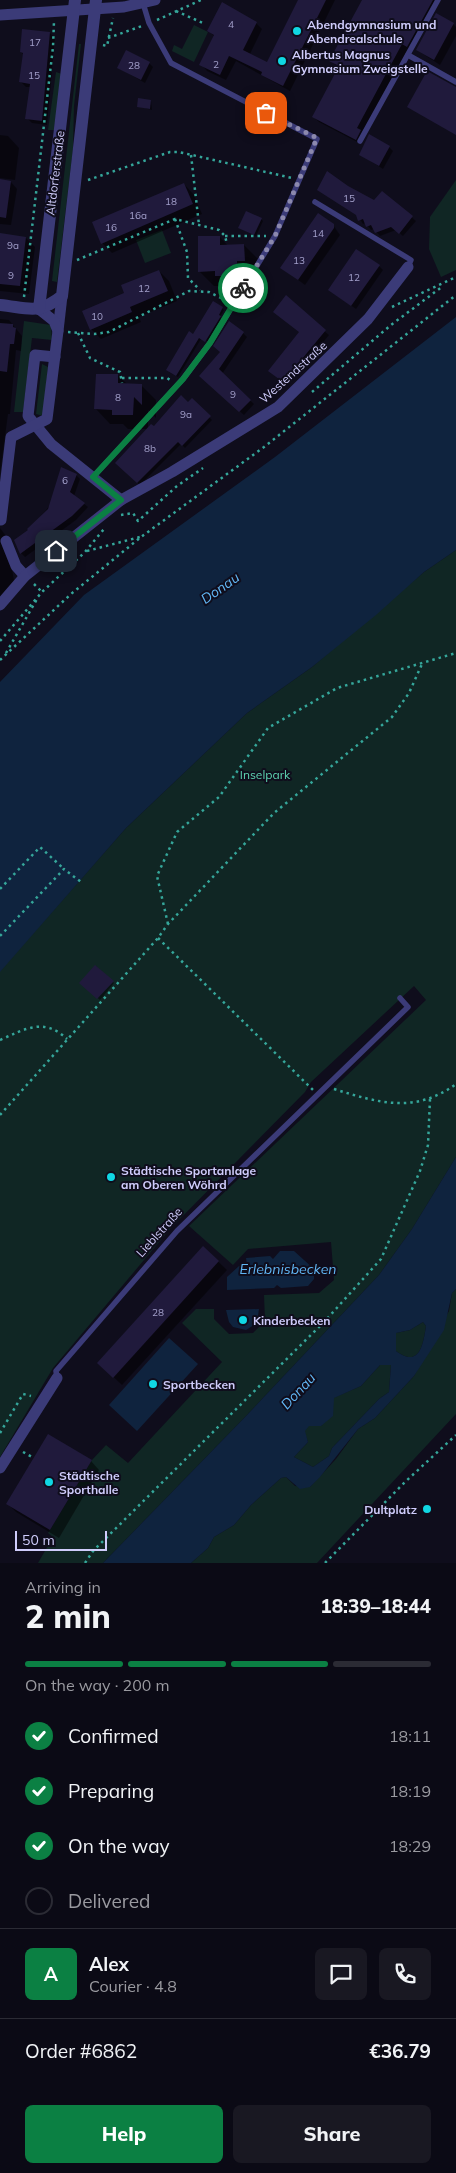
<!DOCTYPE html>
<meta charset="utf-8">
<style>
:root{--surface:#0b0a15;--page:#191822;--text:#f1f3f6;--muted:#9a9aa0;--line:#2b2b34;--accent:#0b8043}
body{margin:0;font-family:Mulish,sans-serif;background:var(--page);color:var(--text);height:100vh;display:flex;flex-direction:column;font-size:19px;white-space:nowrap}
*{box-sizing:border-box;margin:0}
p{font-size:16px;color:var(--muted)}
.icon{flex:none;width:28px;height:28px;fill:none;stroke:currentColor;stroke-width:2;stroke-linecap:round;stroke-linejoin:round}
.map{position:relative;height:1563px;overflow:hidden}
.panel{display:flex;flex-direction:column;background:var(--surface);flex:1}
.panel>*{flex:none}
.scale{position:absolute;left:15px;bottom:12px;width:92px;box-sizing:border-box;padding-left:5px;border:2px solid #cfccfb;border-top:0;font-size:14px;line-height:18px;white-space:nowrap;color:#cfccfb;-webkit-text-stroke:4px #0f0d1c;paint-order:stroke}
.pin{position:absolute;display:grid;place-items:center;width:42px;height:42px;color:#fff;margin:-21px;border-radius:10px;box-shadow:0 2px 8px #0006}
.courier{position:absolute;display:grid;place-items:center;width:50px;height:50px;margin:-25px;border:4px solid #0b8043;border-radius:50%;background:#fff;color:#222;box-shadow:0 1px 6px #0007}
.head em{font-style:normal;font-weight:800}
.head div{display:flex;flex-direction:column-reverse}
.head{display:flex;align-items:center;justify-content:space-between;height:85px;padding:0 25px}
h1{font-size:32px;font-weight:800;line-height:38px}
.bar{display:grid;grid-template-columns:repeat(4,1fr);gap:8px 5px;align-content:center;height:60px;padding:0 25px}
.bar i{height:6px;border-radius:4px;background:var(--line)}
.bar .active{background:var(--accent)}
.bar p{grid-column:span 4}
.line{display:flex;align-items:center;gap:12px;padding:0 25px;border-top:1px solid var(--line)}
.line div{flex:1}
.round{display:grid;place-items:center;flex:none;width:52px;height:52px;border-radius:8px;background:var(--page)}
ol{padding:0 25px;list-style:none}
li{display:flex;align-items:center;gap:15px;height:55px}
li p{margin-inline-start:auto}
li .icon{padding:5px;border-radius:50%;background:var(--accent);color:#fff;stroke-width:4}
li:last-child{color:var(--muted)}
li i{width:28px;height:28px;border:2px solid var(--line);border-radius:50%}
.button{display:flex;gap:10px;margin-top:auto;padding:10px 25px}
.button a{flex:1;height:58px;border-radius:8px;background:var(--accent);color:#fff;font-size:20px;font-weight:800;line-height:58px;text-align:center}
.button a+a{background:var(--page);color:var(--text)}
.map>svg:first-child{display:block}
.green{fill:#102624}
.water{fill:#0f233e;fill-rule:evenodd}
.shadow{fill:#0007}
.building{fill:#201a3c}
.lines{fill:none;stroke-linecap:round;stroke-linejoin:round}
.path{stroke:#35a69a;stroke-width:2.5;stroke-dasharray:2.5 4;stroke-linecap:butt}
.service{stroke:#3b3b78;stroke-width:5.5}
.minor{stroke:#3b3b78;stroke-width:11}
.tertiary{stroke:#3b3b78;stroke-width:12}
.done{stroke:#8c89ad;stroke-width:5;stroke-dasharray:0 9}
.route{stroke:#0b8043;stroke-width:6}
.poi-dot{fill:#10d7e3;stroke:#0f0d1c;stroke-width:2}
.labels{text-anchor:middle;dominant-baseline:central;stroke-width:4;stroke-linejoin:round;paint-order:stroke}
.number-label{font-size:10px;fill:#a3a0cb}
.poi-label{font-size:12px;font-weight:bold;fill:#cfccfb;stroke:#0f0d1c;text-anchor:start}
.street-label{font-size:12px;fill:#cfccfb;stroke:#0f0d1c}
.park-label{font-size:12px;fill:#5ed5b2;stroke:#0f0d1c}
.water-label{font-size:14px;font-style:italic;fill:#61b6f4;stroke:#0f0d1c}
</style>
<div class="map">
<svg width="456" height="1563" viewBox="0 0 456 1563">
<rect width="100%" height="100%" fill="#0f0d1c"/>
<g class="green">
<polygon points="194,25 208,32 194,62 172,51 174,45 182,49"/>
<polygon points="79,44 81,44 74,106 73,149 57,282 52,281"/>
<polygon points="56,72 62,74 54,130 48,130"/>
<polygon points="456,180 456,270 441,277 429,249 430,217"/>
<polygon points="162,230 171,253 145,263 136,240"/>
<polygon points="24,321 51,325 52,340 32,338 23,412 14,412"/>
<polygon points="42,364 48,367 43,416 36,414"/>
<polygon points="456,550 456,1157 412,1229 379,1275 247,1415 103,1563 38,1563 53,1537 48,1533 50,1530 92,1460 106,1445 128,1463 222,1362 182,1323 196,1309 214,1309 214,1319 229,1334 253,1333 265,1321 264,1295 319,1293 334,1280 331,1242 248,1249 233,1265 189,1226 426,1000 414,986 311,1082 305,1092 171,1228 53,1368 0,1457 0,971 126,828 247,713 312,667 424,572"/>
<polygon points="456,1289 456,1414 317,1563 191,1563 208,1548 214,1537 234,1525 251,1505 281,1478 286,1477 295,1486 310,1487 336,1459 358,1429 375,1418 414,1376 449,1311 452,1293"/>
<path d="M 423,1322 L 426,1326 C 423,1346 419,1368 396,1351 L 396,1333 L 410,1330 Z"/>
<polygon points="380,1365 391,1365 389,1392 379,1399 332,1448 329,1456 313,1467 294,1457 308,1442 304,1431 309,1425 321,1426 333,1398 361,1386"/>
</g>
<g class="water">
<polygon points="456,317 456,550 424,572 376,615 312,667 247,713 126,828 0,972 0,682 84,595 275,457"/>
<path d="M 456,1157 L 456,1289 L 452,1293 L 444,1330 L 414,1376 L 375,1418 L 358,1429 L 320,1477 L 310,1487 L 300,1489 L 286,1477 L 281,1478 L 251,1505 L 234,1525 L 214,1537 L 208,1548 L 191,1563 L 103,1563 L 247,1415 L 379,1275 L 412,1229 ZM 423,1322 L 426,1326 C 423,1346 419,1368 396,1351 L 396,1333 L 410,1330 ZM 380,1365 L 391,1365 L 389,1392 L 379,1399 L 332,1448 L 329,1456 L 313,1467 L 294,1457 L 308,1442 L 305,1431 L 309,1426 L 321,1426 L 333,1416 L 334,1398 L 361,1386 Z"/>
<polygon points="280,1251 294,1251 314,1269 314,1279 308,1286 281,1288 277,1285 274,1288 227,1290 227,1277 239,1266 247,1265 246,1258 270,1256 273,1259"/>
<polygon points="259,1309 257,1323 246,1330 233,1327 229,1322 226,1310"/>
<polygon points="169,1338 198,1364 137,1431 109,1405"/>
</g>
<g class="shadow">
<polygon points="299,0 335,0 290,91 236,61 226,80 207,71 201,64 215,37 209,31 256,23 262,29 250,54 268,63"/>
<polygon points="364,0 441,0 412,51 408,49 362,133 365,136 361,144 319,122 313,116 339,68 331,61"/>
<polygon points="453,24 456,27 456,36 440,65 417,50"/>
<polygon points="50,33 55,38 47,125 32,123 27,118 30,87 26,87 21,82 24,55 21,52"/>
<polygon points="149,63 153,67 145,83 119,68"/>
<polygon points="151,101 152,110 138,106"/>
<polygon points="0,135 8,136 19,148 15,180 0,178"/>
<polygon points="389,147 393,151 383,169 360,154"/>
<polygon points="0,181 11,182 17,189 11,225 0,224"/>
<polygon points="184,184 194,195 202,214 112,253 102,243"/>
<polygon points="347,187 374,202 382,192 416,221 403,236 396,230 380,236 374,229 371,230 366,223 363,224 358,216 319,190"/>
<polygon points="261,219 263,221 256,236 241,229"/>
<polygon points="333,225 340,235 305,285 282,268"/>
<polygon points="0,235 26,238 35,247 29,294 0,291"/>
<polygon points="220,237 228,246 244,245 259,260 259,276 251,276 251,290 231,291 227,286 214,286 199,271"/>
<polygon points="379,266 383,270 356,309 329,290"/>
<polygon points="159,271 169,281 177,301 139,317 141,322 101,339 91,329 126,294"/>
<polygon points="222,308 224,310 220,317 222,319 208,341 201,339 178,377 169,372 194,336"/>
<polygon points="300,311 329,335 288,385 274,375 300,332"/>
<polygon points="0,319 9,320 22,336 21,351 16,350 10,414 8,414 0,474"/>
<polygon points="243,333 247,337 222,374 254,404 244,415 204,379"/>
<polygon points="118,375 127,384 141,385 156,400 156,418 148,410 148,429 154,428 192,400 212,420 185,448 181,444 140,485 117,463 147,429 128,429 123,424 110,424 96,409"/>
<polygon points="76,475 80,479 74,496 88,507 76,520 25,557 20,552 29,530"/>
<polygon points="0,528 6,536 15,586 0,608"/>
<polygon points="96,966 114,983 100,1000 81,983"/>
<polygon points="204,1248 227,1270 122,1385 107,1371"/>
<polygon points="49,1436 91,1461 99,1470 59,1538 16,1512 8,1504"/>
</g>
<g class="building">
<polygon points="298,0 326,0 283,86 261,75 262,72 229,56 220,75 199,65 214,35 207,31 222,2 257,22 243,50 267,62"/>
<polygon points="362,0 433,0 407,47 402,44 357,128 361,130 356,140 312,117 339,66 329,61"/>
<polygon points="436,13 454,23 434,60 416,50"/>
<polygon points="22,29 50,32 42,121 25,119 30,84 19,82 23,53 20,52"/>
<polygon points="126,50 150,62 141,80 117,68"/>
<polygon points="427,71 456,87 456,135 407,107"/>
<polygon points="138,98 151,100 150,109 137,107"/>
<polygon points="369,134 390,146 379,166 359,155"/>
<polygon points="327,171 348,186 374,200 382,191 413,216 399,234 391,227 375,233 371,225 366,227 363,219 358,221 356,215 317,190"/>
<polygon points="0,179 11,181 6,218 0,217"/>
<polygon points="184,183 193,204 101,244 92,222"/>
<polygon points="246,211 262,218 254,235 238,228"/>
<polygon points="318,213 334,224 334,228 298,280 280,268"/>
<polygon points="0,233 26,237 20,286 0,284"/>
<polygon points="198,236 220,236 220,245 244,244 245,261 237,261 237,276 215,276 215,271 198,272"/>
<polygon points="356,249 380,265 351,306 328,290"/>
<polygon points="159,270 168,291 130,307 132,312 90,330 82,311 124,293 121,285"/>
<polygon points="286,295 326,330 283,382 268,371 299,332 273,312"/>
<polygon points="213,301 223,307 219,315 221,316 205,342 199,338 176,376 166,370 189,331 193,334"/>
<polygon points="229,321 244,332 219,369 251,400 239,412 199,376 220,352 213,346"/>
<polygon points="0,323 13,324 13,327 16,328 14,344 10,344 7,372 0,371"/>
<polygon points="96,374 118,374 118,383 142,384 142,405 134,397 133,415 112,415 112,410 94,409"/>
<polygon points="181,395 188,402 192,398 211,416 182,446 178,442 137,483 115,463 151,424 154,426"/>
<polygon points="61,467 77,474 70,492 85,503 72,516 20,554 14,540 28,530 27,529 48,509"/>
<polygon points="95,965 114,981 97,999 79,983"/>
<polygon points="203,1246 219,1261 113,1378 97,1363"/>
<polygon points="48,1434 92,1460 50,1530 6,1504"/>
</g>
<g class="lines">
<g class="path">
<polyline points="176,11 205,24"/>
<polyline points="157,20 201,0"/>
<polyline points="108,38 142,26"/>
<polyline points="103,45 107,46 113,18"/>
<polyline points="191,155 199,225"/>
<polyline points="88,180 170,152 179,152 292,178"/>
<polyline points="175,219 187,252 188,278 200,290"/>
<polyline points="225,236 266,236"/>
<polyline points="77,260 175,219 219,230 225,236 227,244"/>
<polyline points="24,297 53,47 54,21"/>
<polyline points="392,307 456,277"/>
<polyline points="68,332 94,334 109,332 189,291 209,292 227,301"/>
<polyline points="78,333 90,358 120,372 122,383"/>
<polyline points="122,378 167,378 170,380"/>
<polyline points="312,392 391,325 443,286"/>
<polyline points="121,515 133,513 138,521 177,486 203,468"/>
<polyline points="87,551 140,537"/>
<polyline points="34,584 42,592"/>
<polyline points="0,641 42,592 85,552 104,529"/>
<polyline points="6,653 37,599"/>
<polyline points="0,660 71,594 141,537 264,447 456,295"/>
<polyline points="0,889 40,847 64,869"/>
<polyline points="168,924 157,876 177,832 219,797 268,728 337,688 456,653"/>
<polyline points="0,936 64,869 81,882"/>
<polyline points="158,938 313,1090"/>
<path d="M 0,1040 C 25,1029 44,1017 67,1039"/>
<path d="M 334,1089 C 379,1103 415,1114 456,1084"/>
<polyline points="0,1115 158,938 168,924 274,813 392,717 409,693 422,664"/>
<polyline points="0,1433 23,1394 31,1396"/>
<polyline points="23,1452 34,1458"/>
<polyline points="85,1563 93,1551 325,1321 381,1259 420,1171 428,1145 430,1099"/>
<polyline points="325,1563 405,1482 456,1435"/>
</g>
<g class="service">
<polyline points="408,55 456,82"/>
<polyline points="360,141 438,0"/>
<polyline points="315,202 411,260 408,267"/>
<polyline points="93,477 183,379 210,343 275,236 317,139 171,63 149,23 143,3"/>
<polyline points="57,1378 56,1371 177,1231 408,1007 400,998"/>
</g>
<g class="minor">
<polyline points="0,15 124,7 155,0"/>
<polyline points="58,331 62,296"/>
<polyline points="55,357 35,355 28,416 51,444 121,500"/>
<polyline points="1,520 11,437 47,419 58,331 54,321 39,309"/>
<polyline points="6,541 16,566 25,576"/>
<polyline points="0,605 25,576 121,500 172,472 278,407 368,319 408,267"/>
<polyline points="0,1468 57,1378"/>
</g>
<g class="tertiary">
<path d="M 0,305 C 29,308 38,315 62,296 L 96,0"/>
<polyline points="39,309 75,0"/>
</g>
</g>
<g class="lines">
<polyline class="done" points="243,288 275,236 317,138 266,113"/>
<polyline class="route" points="56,551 121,500 93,477 183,379 210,343 243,288"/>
</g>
<g class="poi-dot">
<circle cx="297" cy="31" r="5"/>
<circle cx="282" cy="61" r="5"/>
<circle cx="111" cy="1177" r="5"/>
<circle cx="243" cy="1320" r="5"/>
<circle cx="153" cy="1384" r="5"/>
<circle cx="49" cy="1482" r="5"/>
<circle cx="427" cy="1509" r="5"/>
</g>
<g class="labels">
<g class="number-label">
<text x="231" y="24">4</text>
<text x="35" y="42">17</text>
<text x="216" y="64">2</text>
<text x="134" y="65">28</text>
<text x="34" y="75">15</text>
<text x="349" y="198">15</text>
<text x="171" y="201">18</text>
<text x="138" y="215">16a</text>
<text x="111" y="227">16</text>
<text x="318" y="233">14</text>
<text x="13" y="245">9a</text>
<text x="299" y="260">13</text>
<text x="11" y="275">9</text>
<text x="354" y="277">12</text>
<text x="144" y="288">12</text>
<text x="97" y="316">10</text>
<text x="233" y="394">9</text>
<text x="118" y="397">8</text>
<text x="186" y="414">9a</text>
<text x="150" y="448">8b</text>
<text x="65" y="480">6</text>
<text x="158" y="1312">28</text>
</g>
<g class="poi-label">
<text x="307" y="24">Abendgymnasium und<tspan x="307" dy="14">Abendrealschule</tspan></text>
<text x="292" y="54">Albertus Magnus<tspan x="292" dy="14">Gymnasium Zweigstelle</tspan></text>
<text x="121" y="1170">Städtische Sportanlage<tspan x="121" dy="14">am Oberen Wöhrd</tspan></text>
<text x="253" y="1320">Kinderbecken</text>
<text x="163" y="1384">Sportbecken</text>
<text x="59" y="1475">Städtische<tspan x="59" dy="14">Sporthalle</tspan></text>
<text x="417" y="1509" text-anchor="end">Dultplatz</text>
</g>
<g class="street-label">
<text transform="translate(55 173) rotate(-83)">Altdorferstraße</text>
<text transform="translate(293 372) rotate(-42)">Westendstraße</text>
<text transform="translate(159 1232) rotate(-48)">Lieblstraße</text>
</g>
<g class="park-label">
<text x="265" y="774">Inselpark</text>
</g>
<g class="water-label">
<text transform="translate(220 588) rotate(-35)">Donau</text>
<text x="288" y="1269">Erlebnisbecken</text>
<text transform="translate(298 1391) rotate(-47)">Donau</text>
</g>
</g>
</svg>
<div class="scale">50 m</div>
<div class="pin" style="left:266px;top:113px;background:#ea580c"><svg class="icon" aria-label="bag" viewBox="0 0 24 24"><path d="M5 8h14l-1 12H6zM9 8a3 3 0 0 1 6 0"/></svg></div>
<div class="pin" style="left:56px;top:551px;background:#1f2937"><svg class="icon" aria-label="home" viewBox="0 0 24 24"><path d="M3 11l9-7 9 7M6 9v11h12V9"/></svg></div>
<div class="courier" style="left:243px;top:288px"><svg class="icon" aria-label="bike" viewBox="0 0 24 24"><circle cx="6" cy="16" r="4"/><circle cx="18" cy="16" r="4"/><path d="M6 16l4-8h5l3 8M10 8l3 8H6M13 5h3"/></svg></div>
</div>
<section class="panel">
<div class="head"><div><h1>2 min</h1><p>Arriving in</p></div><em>18:39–18:44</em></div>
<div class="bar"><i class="active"></i><i class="active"></i><i class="active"></i><i></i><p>On the way · 200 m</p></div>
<ol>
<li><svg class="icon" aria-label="check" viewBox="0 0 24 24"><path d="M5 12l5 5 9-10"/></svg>Confirmed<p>18:11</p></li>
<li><svg class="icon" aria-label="check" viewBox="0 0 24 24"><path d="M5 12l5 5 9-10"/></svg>Preparing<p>18:19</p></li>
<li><svg class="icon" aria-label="check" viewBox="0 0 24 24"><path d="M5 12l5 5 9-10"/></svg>On the way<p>18:29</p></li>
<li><i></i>Delivered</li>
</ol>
<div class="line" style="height:90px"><b class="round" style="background:var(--accent);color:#fff">A</b><div><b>Alex</b><p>Courier · 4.8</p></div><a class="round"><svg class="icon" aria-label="chat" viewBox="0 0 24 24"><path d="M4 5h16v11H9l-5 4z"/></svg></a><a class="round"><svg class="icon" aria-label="phone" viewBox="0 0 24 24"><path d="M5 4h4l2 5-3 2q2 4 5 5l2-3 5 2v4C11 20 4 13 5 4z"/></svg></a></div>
<div class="line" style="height:65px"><div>Order #6862</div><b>€36.79</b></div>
<div class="button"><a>Help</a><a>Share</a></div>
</section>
